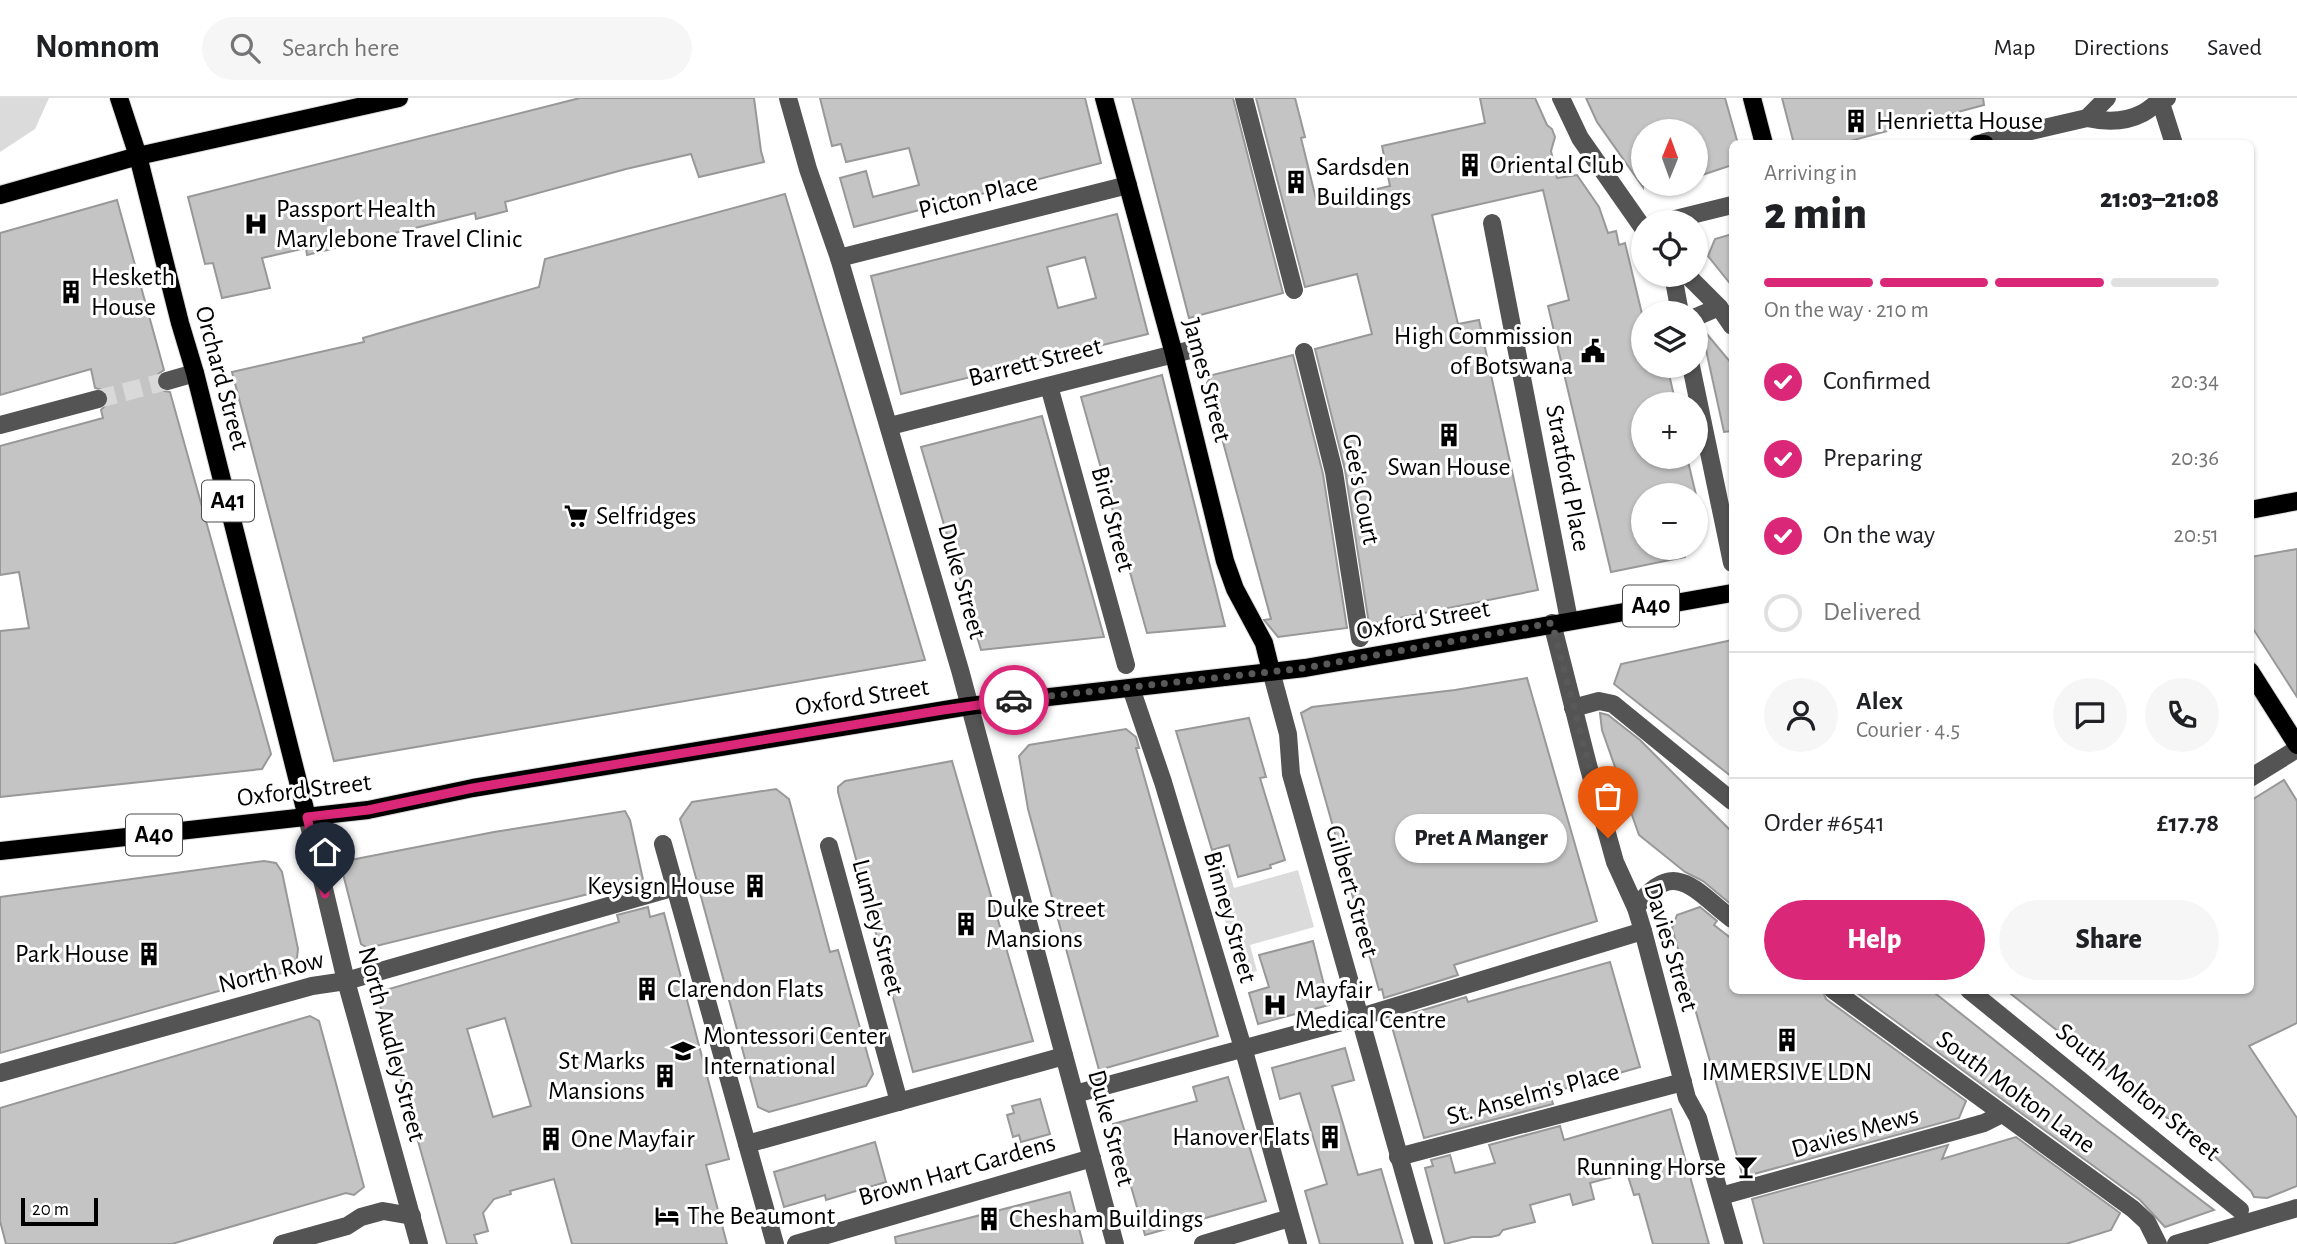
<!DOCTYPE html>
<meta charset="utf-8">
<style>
:root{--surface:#fff;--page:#f6f6f6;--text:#202124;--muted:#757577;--line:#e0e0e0;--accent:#db2777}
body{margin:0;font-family:"Alegreya Sans",sans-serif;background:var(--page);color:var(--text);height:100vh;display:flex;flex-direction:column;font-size:26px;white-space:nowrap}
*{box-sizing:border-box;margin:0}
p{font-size:23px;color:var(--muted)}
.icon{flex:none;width:38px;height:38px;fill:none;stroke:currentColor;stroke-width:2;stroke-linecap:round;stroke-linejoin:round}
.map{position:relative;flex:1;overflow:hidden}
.sheet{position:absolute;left:1729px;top:42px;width:525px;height:854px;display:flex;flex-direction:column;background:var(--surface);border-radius:10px;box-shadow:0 2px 5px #0004}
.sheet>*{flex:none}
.needle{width:46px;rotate:1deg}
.tools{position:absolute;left:1631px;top:21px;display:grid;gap:14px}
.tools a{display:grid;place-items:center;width:77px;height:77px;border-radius:50%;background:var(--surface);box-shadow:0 2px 5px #0004;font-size:35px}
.scale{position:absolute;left:21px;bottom:18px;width:77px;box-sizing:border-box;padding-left:7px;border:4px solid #000;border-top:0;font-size:19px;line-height:24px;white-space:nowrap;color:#000;-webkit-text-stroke:5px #fff;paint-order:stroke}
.pin{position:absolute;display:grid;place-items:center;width:60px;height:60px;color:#fff;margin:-72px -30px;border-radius:50% 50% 50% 0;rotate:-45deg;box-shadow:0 0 7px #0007}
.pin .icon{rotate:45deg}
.courier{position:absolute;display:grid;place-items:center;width:70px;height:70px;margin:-35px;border:5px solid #db2777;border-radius:50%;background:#fff;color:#222;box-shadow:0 2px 9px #0007}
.bubble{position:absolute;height:49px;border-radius:24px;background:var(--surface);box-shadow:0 2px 5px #0004;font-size:23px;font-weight:800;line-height:49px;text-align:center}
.overview em{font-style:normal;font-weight:800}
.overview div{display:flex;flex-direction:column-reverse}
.overview{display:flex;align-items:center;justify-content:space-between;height:119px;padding:0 35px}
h1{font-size:46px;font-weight:800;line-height:52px}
.bar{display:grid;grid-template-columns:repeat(4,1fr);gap:10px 7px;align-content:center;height:84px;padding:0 35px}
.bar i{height:9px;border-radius:5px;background:var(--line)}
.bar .on{background:var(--accent)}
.bar p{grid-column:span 4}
.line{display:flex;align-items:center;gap:18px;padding:0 35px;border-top:2px solid var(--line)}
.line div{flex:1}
.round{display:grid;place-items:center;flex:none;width:74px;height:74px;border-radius:37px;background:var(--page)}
ol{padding:0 35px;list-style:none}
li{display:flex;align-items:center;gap:21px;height:77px}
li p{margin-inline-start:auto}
li .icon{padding:7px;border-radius:50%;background:var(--accent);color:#fff;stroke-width:4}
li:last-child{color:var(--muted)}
li i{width:38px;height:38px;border:4px solid var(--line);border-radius:50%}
.action{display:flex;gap:14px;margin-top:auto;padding:14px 35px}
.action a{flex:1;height:80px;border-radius:42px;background:var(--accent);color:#fff;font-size:28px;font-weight:800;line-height:80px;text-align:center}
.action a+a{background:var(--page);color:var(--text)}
header{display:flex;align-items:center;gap:42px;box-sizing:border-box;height:98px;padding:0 35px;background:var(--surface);border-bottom:2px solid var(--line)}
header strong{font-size:33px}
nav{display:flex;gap:38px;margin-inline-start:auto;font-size:24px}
.search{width:490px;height:63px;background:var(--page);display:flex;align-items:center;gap:18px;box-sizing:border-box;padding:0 24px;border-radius:38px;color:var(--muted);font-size:26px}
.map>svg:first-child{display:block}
.green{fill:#dbdbdb}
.building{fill:#c4c4c4;stroke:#989898;stroke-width:2;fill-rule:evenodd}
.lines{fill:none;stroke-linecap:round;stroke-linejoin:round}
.minor-tunnel{stroke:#d9d9d9;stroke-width:18;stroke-dasharray:18 9;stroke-linecap:butt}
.major-casing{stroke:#dbdbdb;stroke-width:20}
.minor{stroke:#545454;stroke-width:18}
.major{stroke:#000;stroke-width:18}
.done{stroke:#595959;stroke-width:7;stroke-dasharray:0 12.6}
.route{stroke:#db2777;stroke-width:9}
.labels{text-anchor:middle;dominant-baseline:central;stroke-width:6;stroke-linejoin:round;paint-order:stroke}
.shield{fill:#fff;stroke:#4c4c4c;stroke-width:2}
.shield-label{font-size:24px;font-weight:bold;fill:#000}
.poi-label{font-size:26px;fill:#000;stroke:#fff;text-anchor:start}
.street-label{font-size:26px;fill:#000;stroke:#fff}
</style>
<header>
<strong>Nomnom</strong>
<div class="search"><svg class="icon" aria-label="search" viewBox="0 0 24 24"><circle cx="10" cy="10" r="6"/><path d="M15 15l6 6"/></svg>Search here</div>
<nav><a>Map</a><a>Directions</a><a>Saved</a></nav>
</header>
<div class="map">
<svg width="2297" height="1146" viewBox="0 0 2297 1146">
<rect width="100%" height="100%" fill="#fff"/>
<g class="green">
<polygon points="0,0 49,0 35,31 0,54"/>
<polygon points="1227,767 1234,790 1298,772 1314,829 1250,847 1257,873 1241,877 1210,771"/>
</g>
<g class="building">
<polygon points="580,0 754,0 761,53 764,64 699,79 691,56 626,71 505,104 507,113 476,121 475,115 307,157 306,150 262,160 270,190 222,200 213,165 205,166 188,99"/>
<polygon points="820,0 1085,0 1101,65 854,129 840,80 866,73 873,99 919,87 909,50 846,64 841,46 832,48"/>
<polygon points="1132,0 1233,0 1283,195 1189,220"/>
<polygon points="1256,0 1295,0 1305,39 1301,40 1317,105 1390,88 1382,48 1485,25 1480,0 1535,0 1547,27 1552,31 1555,39 1551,53 1557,80 1577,77 1599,109 1608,135 1616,133 1619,147 1625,145 1643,220 1643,268 1667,268 1676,306 1643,306 1643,359 1687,359 1696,397 1643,397 1643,450 1684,450 1685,459 1611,474 1548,208 1569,202 1543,92 1432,117 1458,226 1479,222 1538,492 1369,526 1345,372 1315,251 1372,236 1357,176 1305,189"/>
<polygon points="1586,0 1725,0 1738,46 1732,46 1732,67 1696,79 1696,33 1643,33 1643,89 1597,24"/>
<polygon points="1782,0 1983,0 1984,7 1839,46 1794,46"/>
<polygon points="785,96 925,562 334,663 232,274 364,244 363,240 539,189 545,161"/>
<polygon points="117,102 164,272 158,276 156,285 160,292 170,294 271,656 262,671 0,699 0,533 29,530 19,474 0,477 0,348 103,320 101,312 109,303 106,293 95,290 91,271 0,297 0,135"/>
<path d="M 1117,116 L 1148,236 L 901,296 L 871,178 ZM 1085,159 L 1096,200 L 1058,210 L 1047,169 Z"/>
<polygon points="1732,136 1732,188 1708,158 1715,141"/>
<polygon points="1701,229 1732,266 1732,333 1724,334"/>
<polygon points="1293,257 1323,376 1347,530 1278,539 1264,522 1271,521 1207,285 1212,277"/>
<polygon points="1162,277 1225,528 1147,535 1081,299"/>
<polygon points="1042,318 1104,539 981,552 921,349"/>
<polygon points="2297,451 2297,599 2250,526 2250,459"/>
<polygon points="1732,542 1732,679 1614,586 1621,566"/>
<polygon points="1527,580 1597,823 1454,867 1458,877 1384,900 1382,891 1379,892 1301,615 1312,609 1455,592"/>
<polygon points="1600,615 1608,617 1640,642 1732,734 1732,807 1703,783 1685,774 1639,737 1602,632"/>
<polygon points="1249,620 1266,679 1260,680 1285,762 1270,767 1271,770 1238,779 1229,747 1212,752 1176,633"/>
<polygon points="1126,631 1136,639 1139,650 1136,650 1218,938 1099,972 1028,711 1019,658 1029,647"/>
<polygon points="952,663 1033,943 913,974 838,694 838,689 845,683"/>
<polygon points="2284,682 2297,703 2297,925 2249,948 2297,1020 2297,1088 2267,1100 2254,1099 2251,1093 2210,1054 2006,892 2250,892 2250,703"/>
<polygon points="776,691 789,701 830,854 838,852 873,976 866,988 769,1014 758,1009 680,721 692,704"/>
<polygon points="625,713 630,722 644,786 611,796 609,791 368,850 361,846 340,764 494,734"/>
<polygon points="264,763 276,765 282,774 298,851 297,860 286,874 0,955 0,799"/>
<path d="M 648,809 L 650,819 L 664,815 L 729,1061 L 706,1067 L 727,1146 L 572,1146 L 554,1081 L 510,1093 L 511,1096 L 494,1101 L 483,1115 L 488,1133 L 474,1137 L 477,1146 L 447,1146 L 378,901 L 382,893 L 619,824 L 617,817 ZM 505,920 L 531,1008 L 493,1019 L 467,931 Z"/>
<polygon points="1700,809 1717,823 1714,827 1732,841 1732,892 1822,892 1826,901 1966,1003 1959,1020 1743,1079 1672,830 1677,817"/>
<polygon points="1313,843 1329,907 1258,926 1249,895 1269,889 1259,857"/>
<polygon points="1610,864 1640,969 1550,995 1553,1006 1424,1040 1390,922 1466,899 1468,904"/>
<polygon points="1853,892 1931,892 2098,1024 2214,1112 2165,1129 2140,1102"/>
<polygon points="310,918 319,923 364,1089 354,1097 346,1095 172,1146 6,1146 0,1123 0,1010"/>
<polygon points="1345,950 1354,982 1332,988 1358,1077 1381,1071 1403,1146 1320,1146 1305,1093 1327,1086 1300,995 1280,1001 1272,970"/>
<polygon points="1228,979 1266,1103 1145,1137 1113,1026 1197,1003 1193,989"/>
<polygon points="1040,1001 1050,1036 1021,1044 1019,1037 1013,1039 1007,1017 1014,1015 1012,1008"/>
<polygon points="1671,1011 1709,1146 1653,1146 1639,1096 1634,1097 1627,1075 1590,1085 1594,1101 1573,1107 1570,1096 1530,1107 1535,1124 1503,1132 1499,1137 1491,1139 1472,1139 1445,1146 1425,1070 1433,1068 1431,1062 1450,1057 1455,1075 1495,1065 1489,1047 1560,1028 1564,1042"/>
<polygon points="2016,1039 2120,1115 2111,1132 2066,1146 1764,1146 1752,1101 1948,1047 1942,1061"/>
<polygon points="875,1044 886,1084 826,1102 825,1097 784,1109 774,1074"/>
<polygon points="1070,1094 1083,1146 896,1146 895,1139"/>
</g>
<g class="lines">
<polyline class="minor-tunnel" points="98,301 167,283"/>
<g class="major-casing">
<g id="major">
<polyline points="119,0 138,58 180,225 195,275 307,719"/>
<polyline points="1104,0 1174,256 1225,463 1235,491 1264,545 1271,573"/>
<polyline points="1752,0 1764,46"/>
<polyline points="1978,46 1985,46"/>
<polyline points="0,97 138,58 399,0"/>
<polyline points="2250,412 2297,403"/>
<polyline points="2250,573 2297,647"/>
<polyline points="0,753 368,712 473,690 969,608 1305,570 1732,495"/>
</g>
</g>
<g class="minor">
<polyline points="788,0 808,71 839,160 960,572 1115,1146"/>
<polyline points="1244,0 1294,192"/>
<polyline points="1561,0 1580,40 1643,130"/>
<polyline points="2160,2 2174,46"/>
<polyline points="2087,20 2107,0"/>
<path d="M 1984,44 L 2087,20 C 2105,24 2126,24 2143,15 C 2152,10 2157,3 2167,0"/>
<polyline points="1663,124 1732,107"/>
<polyline points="1492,125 1569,522"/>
<polyline points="839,160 1128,87"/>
<polyline points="1673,177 1680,215"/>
<polyline points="1687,177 1719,209 1732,228"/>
<polyline points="1696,219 1719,209"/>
<polyline points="1304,254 1334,374 1360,540"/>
<polyline points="1691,268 1732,465"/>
<polyline points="167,283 195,275"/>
<polyline points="1049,288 1126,567"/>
<polyline points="0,327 98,301"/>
<polyline points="890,328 1194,251"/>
<polyline points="1552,525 1588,667 1615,764 1636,810 1643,833 1687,1000 1698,1020 1734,1146"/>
<polyline points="1271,573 1288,636 1291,676 1424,1146"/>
<polyline points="1131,590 1163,684 1246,960 1298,1146"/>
<polyline points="1573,610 1599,603 1613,606 1732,703"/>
<polyline points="2250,680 2297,651"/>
<polyline points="307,719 346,883 419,1146"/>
<polyline points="663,746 775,1146"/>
<polyline points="829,748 899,1004"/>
<path d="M 1636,810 C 1674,757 1696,794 1732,821"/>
<polyline points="1833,892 2133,1111 2147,1124 2158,1146"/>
<polyline points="1969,892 2240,1112"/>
<polyline points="0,975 312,888 346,883 675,789"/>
<polyline points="1075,996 1360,919 1643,833"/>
<polyline points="747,1046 1064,958"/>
<polyline points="1398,1059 1683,984"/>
<polyline points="1721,1098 1984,1025 2002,1016"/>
<polyline points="282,1146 347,1128 361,1119 383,1113 412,1118"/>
<polyline points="796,1146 1092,1060"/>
<polyline points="1203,1146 1290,1120"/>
<polyline points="2176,1146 2297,1110"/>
</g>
<use href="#major" class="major"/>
</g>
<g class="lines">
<polyline class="done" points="1014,602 1305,570 1552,525 1608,740"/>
<polyline class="route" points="325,796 307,719 368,712 473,690 943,612 1014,602"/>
</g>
<defs>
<g id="building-bare" transform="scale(1.89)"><path d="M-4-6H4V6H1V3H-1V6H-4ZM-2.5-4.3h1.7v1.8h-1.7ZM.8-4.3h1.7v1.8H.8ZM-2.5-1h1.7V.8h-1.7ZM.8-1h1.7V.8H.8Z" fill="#000" stroke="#fff" stroke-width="2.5" paint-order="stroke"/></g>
<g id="hospital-bare" transform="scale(1.89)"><path d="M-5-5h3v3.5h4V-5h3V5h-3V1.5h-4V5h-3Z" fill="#000" stroke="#fff" stroke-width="2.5" paint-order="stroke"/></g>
<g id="civic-bare" transform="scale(1.89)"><path d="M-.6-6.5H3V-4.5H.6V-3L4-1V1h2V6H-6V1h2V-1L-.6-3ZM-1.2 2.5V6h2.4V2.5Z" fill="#000" stroke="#fff" stroke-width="2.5" paint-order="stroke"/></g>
<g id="supermarket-bare" transform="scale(1.89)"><path d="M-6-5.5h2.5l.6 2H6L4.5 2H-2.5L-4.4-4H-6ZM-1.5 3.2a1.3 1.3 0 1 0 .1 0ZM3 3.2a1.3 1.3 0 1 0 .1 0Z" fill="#000" stroke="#fff" stroke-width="2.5" paint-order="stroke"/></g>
<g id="university-bare" transform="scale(1.89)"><path d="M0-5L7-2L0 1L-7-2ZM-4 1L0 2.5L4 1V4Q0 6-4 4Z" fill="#000" stroke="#fff" stroke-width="2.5" paint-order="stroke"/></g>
<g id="bar-bare" transform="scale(1.89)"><path d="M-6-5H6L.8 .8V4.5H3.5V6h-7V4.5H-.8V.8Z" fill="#000" stroke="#fff" stroke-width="2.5" paint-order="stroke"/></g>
<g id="hotel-bare" transform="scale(1.89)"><path d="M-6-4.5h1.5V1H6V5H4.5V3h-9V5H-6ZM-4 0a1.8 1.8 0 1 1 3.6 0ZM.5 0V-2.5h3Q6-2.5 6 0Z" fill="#000" stroke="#fff" stroke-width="2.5" paint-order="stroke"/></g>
</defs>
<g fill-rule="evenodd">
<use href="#building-bare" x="1856" y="23"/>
<use href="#building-bare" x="1470" y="67"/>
<use href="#building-bare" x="1296" y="84"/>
<use href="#hospital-bare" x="256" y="126"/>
<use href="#building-bare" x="71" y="194"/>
<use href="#civic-bare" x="1593" y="253"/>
<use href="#building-bare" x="1449" y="337"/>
<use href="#supermarket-bare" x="576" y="418"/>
<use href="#building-bare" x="755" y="788"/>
<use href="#building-bare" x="966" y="826"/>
<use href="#building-bare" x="149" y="856"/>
<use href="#building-bare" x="647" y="891"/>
<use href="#hospital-bare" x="1275" y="907"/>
<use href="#building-bare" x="1787" y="942"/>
<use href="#university-bare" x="683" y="953"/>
<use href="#building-bare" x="665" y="978"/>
<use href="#building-bare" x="1330" y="1039"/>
<use href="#building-bare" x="551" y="1041"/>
<use href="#bar-bare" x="1746" y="1069"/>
<use href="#hotel-bare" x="667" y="1118"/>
<use href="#building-bare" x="989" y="1121"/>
</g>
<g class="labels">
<g class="shield">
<rect x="202" y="382.5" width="52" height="41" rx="5"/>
<rect x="1623" y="487.5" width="56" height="41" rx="5"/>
<rect x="126" y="716.5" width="56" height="41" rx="5"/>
</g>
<g class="shield-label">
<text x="228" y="403">A41</text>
<text x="1651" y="508">A40</text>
<text x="154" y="737">A40</text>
</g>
<g class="poi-label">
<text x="1876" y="23">Henrietta House</text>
<text x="1490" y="67">Oriental Club</text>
<text x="1316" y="69">Sardsden<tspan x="1316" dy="30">Buildings</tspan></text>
<text x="276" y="111">Passport Health<tspan x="276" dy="30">Marylebone Travel Clinic</tspan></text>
<text x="91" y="179">Hesketh<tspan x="91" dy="30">House</tspan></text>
<text x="1573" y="238" text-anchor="end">High Commission<tspan x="1573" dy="30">of Botswana</tspan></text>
<text x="1449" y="369" text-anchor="middle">Swan House</text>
<text x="596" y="418">Selfridges</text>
<text x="735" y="788" text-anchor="end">Keysign House</text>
<text x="986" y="811">Duke Street<tspan x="986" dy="30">Mansions</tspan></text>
<text x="129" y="856" text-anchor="end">Park House</text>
<text x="667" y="891">Clarendon Flats</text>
<text x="1295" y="892">Mayfair<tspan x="1295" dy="30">Medical Centre</tspan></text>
<text x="703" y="938">Montessori Center<tspan x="703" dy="30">International</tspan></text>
<text x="645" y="963" text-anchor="end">St Marks<tspan x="645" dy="30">Mansions</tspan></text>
<text x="1787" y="974" text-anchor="middle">IMMERSIVE LDN</text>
<text x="1310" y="1039" text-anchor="end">Hanover Flats</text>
<text x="571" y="1041">One Mayfair</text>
<text x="1726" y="1069" text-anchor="end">Running Horse</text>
<text x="687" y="1118">The Beaumont</text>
<text x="1009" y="1121">Chesham Buildings</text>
</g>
<g class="street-label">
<text transform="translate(978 98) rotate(-14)">Picton Place</text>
<text transform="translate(1035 264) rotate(-14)">Barrett Street</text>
<text transform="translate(222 280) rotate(75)">Orchard Street</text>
<text transform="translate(1207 282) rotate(75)">James Street</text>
<text transform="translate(1568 380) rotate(79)">Stratford Place</text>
<text transform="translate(1361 391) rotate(79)">Gee's Court</text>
<text transform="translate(1113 421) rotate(75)">Bird Street</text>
<text transform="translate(962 483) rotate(74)">Duke Street</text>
<text transform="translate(1423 522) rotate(-10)">Oxford Street</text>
<text transform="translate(862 599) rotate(-9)">Oxford Street</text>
<text transform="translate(304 692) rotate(-7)">Oxford Street</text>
<text transform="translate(1352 793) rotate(74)">Gilbert Street</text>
<text transform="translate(1230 819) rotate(74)">Binney Street</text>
<text transform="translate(878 829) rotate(75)">Lumley Street</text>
<text transform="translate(1671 849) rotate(73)">Davies Street</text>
<text transform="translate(271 874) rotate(-14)">North Row</text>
<text transform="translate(392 946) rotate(75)">North Audley Street</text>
<text transform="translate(2016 994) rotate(36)">South Molton Lane</text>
<text transform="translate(2138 994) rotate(39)">South Molton Street</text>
<text transform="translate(1533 996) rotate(-15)">St. Anselm's Place</text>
<text transform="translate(1111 1030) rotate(75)">Duke Street</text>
<text transform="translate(1855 1034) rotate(-16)">Davies Mews</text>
<text transform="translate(957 1072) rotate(-16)">Brown Hart Gardens</text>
</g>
</g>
</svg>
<div class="tools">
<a><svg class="needle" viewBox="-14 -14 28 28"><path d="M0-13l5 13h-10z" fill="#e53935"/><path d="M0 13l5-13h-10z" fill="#757577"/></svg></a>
<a><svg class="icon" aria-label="locate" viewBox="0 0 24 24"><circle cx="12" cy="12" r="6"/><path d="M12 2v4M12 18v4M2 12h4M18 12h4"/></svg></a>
<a><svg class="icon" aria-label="layers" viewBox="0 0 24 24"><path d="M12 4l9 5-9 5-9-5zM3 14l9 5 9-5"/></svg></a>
<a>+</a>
<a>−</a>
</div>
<div class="scale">20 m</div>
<div class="pin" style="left:1608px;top:740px;background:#ea580c"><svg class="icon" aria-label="bag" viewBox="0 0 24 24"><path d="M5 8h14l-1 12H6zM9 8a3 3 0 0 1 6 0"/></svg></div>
<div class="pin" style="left:325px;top:796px;background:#1f2937"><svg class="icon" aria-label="home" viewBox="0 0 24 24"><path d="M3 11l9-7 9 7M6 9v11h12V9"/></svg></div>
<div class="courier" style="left:1014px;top:602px"><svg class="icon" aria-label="car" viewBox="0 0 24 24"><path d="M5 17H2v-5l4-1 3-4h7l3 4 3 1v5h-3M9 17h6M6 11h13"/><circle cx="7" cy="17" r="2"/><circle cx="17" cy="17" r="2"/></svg></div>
<div class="bubble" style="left:1395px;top:716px;width:172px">Pret A Manger</div>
<section class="sheet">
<div class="overview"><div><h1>2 min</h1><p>Arriving in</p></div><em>21:03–21:08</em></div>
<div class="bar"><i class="on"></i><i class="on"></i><i class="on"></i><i></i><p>On the way · 210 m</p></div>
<ol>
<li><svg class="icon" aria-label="check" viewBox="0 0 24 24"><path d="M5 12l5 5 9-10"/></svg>Confirmed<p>20:34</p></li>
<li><svg class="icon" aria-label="check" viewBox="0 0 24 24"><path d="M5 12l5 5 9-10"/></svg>Preparing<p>20:36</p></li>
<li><svg class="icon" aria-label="check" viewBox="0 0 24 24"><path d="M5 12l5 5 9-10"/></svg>On the way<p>20:51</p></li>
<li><i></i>Delivered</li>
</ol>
<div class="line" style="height:126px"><a class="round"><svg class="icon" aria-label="person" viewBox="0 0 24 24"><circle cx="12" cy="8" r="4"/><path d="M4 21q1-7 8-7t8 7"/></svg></a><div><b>Alex</b><p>Courier · 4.5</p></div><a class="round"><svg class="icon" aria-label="chat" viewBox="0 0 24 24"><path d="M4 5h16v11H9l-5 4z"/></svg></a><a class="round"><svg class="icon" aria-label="phone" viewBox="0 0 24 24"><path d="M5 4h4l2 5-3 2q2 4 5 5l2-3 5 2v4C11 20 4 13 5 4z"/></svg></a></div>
<div class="line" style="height:91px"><div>Order #6541</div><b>£17.78</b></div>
<div class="action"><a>Help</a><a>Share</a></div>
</section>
</div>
